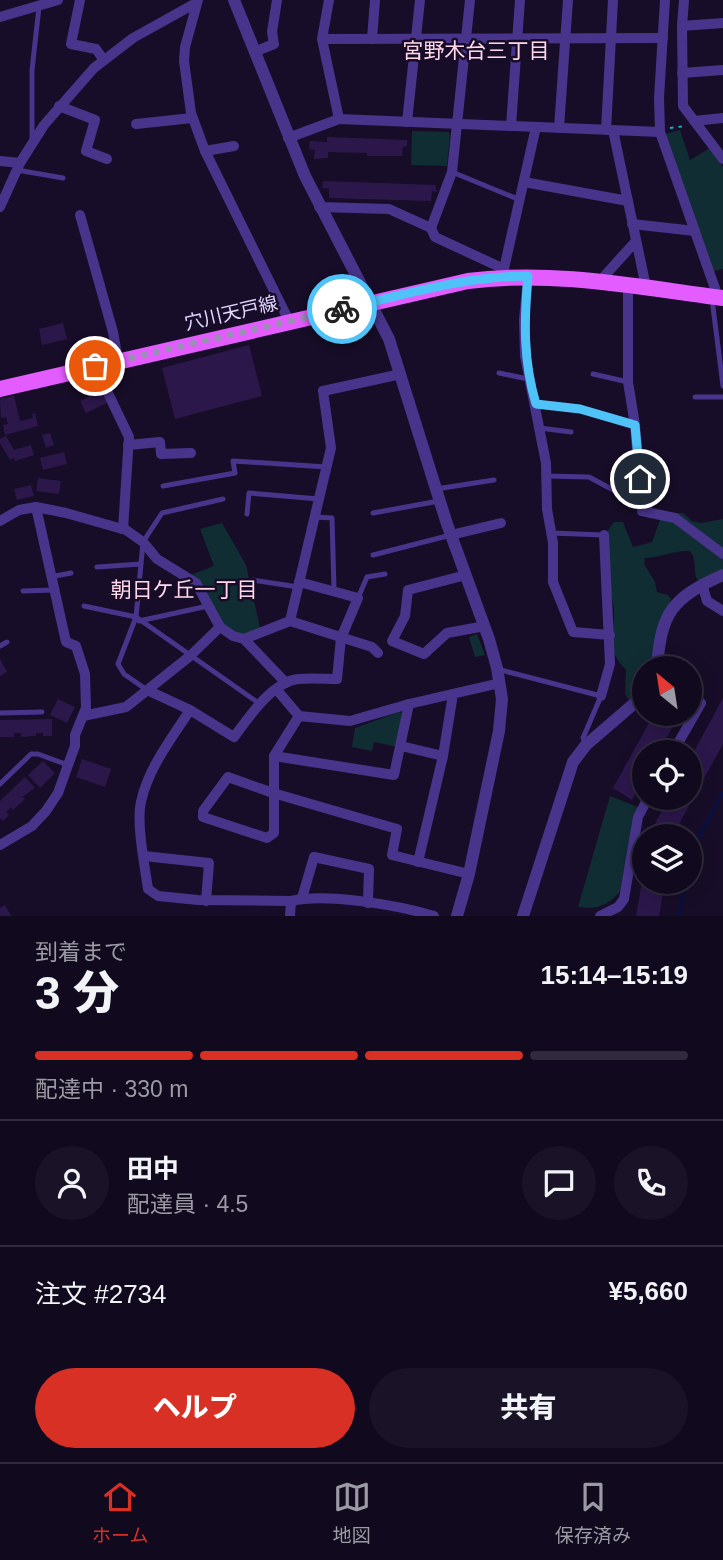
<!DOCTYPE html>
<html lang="ja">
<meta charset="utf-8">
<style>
:root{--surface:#110a1e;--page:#1a1327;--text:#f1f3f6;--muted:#9c9aa4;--line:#302b3c;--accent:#d93025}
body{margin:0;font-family:Arial,"Noto Sans JP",sans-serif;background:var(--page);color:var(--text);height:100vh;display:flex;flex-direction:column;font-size:26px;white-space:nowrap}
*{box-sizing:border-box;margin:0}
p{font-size:23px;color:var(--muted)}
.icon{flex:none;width:38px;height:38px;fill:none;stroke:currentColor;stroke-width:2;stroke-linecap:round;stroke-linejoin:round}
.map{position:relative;height:916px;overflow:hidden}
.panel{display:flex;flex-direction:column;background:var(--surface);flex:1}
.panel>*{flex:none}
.needle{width:46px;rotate:330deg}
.buttons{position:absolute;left:632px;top:656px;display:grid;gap:14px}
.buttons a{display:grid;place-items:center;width:70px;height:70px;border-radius:50%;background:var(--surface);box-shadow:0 4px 18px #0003,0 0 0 2px var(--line);font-size:35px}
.pin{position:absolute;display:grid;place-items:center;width:60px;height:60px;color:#fff;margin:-30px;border:4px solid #fff;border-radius:50%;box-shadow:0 2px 7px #0007}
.courier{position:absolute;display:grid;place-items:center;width:70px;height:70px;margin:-35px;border:5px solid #4fc3f7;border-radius:50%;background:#fff;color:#222;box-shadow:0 2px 9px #0007}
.head em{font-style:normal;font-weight:800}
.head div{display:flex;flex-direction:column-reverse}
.head{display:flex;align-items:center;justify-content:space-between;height:119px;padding:0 35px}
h1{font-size:46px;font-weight:800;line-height:52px}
.bar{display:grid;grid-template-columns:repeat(4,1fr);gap:10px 7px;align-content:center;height:84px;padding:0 35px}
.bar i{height:9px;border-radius:5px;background:var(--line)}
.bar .on{background:var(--accent)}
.bar p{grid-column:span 4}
.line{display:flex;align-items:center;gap:18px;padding:0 35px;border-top:2px solid var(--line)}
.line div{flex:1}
.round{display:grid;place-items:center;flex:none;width:74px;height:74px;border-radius:37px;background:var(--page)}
.button{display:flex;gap:14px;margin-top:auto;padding:14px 35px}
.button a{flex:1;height:80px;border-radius:42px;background:var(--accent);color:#fff;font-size:28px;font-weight:800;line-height:80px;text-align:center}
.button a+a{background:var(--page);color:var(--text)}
.dock{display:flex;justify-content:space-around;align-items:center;height:98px;border-top:2px solid var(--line);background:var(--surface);font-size:19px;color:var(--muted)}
.dock a{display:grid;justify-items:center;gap:4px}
.dock .on{color:var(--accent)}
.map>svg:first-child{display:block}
.green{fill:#102d33}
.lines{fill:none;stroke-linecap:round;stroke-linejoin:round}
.stream{stroke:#05104a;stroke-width:2.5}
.building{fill:#2c174b}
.path{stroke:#23adc4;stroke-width:2;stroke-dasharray:3.5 5;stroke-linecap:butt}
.service{stroke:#49348c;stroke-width:5}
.minor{stroke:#49348c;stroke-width:10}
.tertiary{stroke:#49348c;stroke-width:12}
.primary{stroke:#e35cff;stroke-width:16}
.done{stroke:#9b8fb4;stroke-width:7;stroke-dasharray:0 12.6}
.route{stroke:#4fc3f7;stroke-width:9}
.labels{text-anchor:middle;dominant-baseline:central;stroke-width:5;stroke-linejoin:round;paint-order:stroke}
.street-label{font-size:19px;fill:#e2d5ff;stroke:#170d28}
.neighbourhood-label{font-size:21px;fill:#ffd7e8;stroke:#170d28}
</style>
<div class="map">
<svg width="723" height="916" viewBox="0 0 723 916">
<rect width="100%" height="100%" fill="#170d28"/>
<g class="green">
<polygon points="680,130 690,160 710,148 723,167 723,269 714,271 665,134"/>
<polygon points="412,131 448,132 450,135 447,166 411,165"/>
<path d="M 670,513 L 683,513 L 692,521 L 701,523 L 723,519 L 723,571 L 698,581 C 692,572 698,561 690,551 C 675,550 661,557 645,558 L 644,564 L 655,582 L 657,592 L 668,595 L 671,599 L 651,668 L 644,668 L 644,686 L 629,701 L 625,694 L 626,670 C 598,641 622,625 611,596 L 605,535 L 614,522 L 623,522 L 633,547 L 652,542 L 660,520 Z"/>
<path d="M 222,523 L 246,565 L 260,628 C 254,630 246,635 239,634 C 220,632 199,591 188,576 L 214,566 L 200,529 Z"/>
<polygon points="477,634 485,655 475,657 469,637"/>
<polygon points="399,712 402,713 398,747 374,742 372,751 352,747 355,728"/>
<path d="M 610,796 L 638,807 L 620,892 C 605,907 598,909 578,907 Z"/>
</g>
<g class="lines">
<g class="stream">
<polyline points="690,859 691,852 723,792"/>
<polyline points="679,916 685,882"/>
</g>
</g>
<g class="building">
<polygon points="327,137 407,140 407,146 403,147 402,156 367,156 367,153 328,152 328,158 314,159 315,150 309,149 310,141 327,142"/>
<polygon points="323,181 435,185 437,192 432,191 431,201 329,198 329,189 322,188"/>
<polygon points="63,323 67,339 42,345 39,329"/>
<polygon points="249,345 262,396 175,419 162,368"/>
<polygon points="102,391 107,403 86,413 80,401"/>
<polygon points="14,396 20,421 33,418 32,414 35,413 38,426 5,435 3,425 8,424 6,417 1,418 0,399"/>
<polygon points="50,433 54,445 46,448 42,435"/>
<polygon points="6,436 14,450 31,445 34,455 15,461 14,458 10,460 0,443 0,439"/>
<polygon points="64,452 67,464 43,470 40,458"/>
<polygon points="38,478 61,481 59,494 36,491"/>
<polygon points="31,485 34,496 17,500 14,489"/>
<polygon points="0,659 7,672 0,676"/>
<polygon points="723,698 723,744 674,833 655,823 669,798 690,798 690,759"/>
<polygon points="58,699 75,707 67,723 50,715"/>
<polygon points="654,714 679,716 658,752 644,752 644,778 632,800 613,788"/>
<polygon points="52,719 52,736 43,736 43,733 36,733 36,736 21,737 21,733 14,733 14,737 0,737 0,720"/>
<polygon points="82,759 111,769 105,787 76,777"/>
<polygon points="43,761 55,773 40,788 28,775"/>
<polygon points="25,777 35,788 22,797 25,799 13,810 11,807 6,812 9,815 3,821 0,818 0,801"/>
<polygon points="642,882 665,882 659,916 636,916"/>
<polygon points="5,905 11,916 0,916 0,908"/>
</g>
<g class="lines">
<polyline class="path" points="670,128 685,126"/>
<g class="service">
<polyline points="32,141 32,70 39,7"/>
<polyline points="17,170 63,178"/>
<polyline points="452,172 520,200"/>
<polyline points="712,299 723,386"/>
<polyline points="499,373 528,379"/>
<polyline points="593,374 628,382"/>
<polyline points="695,397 723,397"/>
<polyline points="536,404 580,409 635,425"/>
<polyline points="540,428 571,432"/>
<polyline points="546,476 589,477 641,505"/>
<polyline points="163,486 235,473 233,461 327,467"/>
<polyline points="436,489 494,480"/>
<polyline points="373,513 439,501"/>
<polyline points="247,514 249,493 319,499"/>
<polyline points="315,517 332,518 334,590"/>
<polyline points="551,533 604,535"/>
<polyline points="373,555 451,535"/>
<polyline points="97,567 141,564"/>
<polyline points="50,577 71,573"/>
<polyline points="253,580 298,587"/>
<polyline points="23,591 54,590"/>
<polyline points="358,598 367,577 385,574"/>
<polyline points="84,606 136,617 260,704"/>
<polyline points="139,621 208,606"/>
<polyline points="0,646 7,642"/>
<polyline points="497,669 601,696 583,738 586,745"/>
<polyline points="147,690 124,674 118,664 136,617 143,542 162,513 223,499"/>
<polyline points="0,713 42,712"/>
<polyline points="0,784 31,754 38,754 68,765"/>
</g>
<g class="minor">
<polyline points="80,0 71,44 96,49 103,59"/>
<polyline points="198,0 185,47 184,61 191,113 205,151 289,321"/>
<polyline points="329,0 322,39 339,119"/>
<polyline points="665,0 659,98 660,132 718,297"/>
<polyline points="684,0 682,26 683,106 723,159"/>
<polyline points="0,17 58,0"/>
<polyline points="682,26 723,23"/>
<polyline points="322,39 663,38"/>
<polyline points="372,39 375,0"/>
<polyline points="254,52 274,44 272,32 277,0"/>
<polyline points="682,73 723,70"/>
<polyline points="59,106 95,120 86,151 107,159"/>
<polyline points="694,121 723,118"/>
<polyline points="407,122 420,0"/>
<polyline points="136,124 192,118"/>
<polyline points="511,126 520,0"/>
<polyline points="559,128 568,0"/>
<polyline points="606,130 613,0"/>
<polyline points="613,130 646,287"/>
<polyline points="288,138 339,119 660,132"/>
<polyline points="205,151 234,146"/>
<polyline points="0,161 20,163"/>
<polyline points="524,182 628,201"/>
<polyline points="0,207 20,163 44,125 94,68 133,38 196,3"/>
<polyline points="319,207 389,209 431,228 435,237 504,269"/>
<polyline points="80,215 113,332 118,360"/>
<polyline points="632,224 695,231"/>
<polyline points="431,228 452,172 470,0"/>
<polyline points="503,273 536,127"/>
<polyline points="528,276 524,320 525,356 546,463 547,509 553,543 553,582 573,632 610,635"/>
<polyline points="599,282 636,241"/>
<polyline points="628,285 628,382 635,425 642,511 675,518 723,554"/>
<polyline points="95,366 129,437 123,529"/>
<polyline points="128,445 160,442 161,454 191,453"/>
<polyline points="0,521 19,510 36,507 66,513 126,530 143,542 157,559 196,583 220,627 233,636 244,639 290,621 372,647 378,653"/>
<polyline points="451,535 501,523"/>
<polyline points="466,575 408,590 405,616 392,641 424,654 447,633 485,626"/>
<polyline points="702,584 707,601 723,611"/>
<polyline points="290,621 331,448 323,391 401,374"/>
<polyline points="244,639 286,683"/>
<path d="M 147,690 L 190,710 L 234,737 C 248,718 272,682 298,679 C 311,678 325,679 337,679 L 341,638 L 358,598 L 299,582"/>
<polyline points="277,690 299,716 350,721 409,704 500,683"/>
<polyline points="601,696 610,664 604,535"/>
<path d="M 190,710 C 172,738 148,768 141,802 C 136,823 145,867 148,889 L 158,896 L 198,900 L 291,901 C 327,893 398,905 434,916"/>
<polyline points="83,716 126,707 190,656 220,627"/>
<polyline points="299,716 274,756 274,833 267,838 203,817 203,811 228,777 273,793 397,829 392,855 469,874"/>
<polyline points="401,746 443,756"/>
<polyline points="673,752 701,703 690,695"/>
<polyline points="274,756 394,775 409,704"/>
<polyline points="0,845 32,826 46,811 58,793 68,765 75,746 75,735 86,708 85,674 76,646 66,642 36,507"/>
<polyline points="144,856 209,863 206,901"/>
<polyline points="418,862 443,756 453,694"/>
<polyline points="302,898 314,857 369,869 368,903"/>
<polyline points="290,916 291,901"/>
<polyline points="600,916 618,907 624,899 638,817 648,798"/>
</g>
<g class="tertiary">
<polyline points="234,0 305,176 389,339 447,524 489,639 497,668 502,699 499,731 469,874 457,916"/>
<path d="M 657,668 C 661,612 672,598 723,575"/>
<polyline points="523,916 573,762 586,745 644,695"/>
</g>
<path class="primary" d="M 0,389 L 468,281 C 553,270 638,287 723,298"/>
</g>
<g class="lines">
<polyline class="done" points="95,366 342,309"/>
<path class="route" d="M 342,309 C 403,295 465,276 528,276 C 524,320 523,361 536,404 L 580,409 L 635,425 L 640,479"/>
</g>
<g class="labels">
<g class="street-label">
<text transform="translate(231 313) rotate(-13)">穴川天戸線</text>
</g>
<g class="neighbourhood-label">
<text x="476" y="50">宮野木台三丁目</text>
<text x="184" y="589">朝日ケ丘一丁目</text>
</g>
</g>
</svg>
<div class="buttons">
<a><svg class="needle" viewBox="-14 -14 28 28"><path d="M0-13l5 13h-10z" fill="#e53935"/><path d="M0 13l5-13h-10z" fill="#9c9aa4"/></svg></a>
<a><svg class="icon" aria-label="locate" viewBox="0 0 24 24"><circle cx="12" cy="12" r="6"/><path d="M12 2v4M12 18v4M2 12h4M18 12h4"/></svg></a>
<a><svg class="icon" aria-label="layers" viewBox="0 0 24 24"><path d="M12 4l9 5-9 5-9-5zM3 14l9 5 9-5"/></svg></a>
</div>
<div class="pin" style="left:95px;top:366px;background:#ea580c"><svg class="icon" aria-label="bag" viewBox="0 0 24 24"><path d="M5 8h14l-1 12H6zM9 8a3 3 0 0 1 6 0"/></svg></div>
<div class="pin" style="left:640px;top:479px;background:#1f2937"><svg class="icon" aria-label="home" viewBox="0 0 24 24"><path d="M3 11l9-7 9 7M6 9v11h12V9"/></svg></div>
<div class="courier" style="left:342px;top:309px"><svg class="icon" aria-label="bike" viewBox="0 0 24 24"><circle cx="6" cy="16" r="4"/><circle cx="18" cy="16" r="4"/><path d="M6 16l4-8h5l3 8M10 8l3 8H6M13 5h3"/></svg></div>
</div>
<section class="panel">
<div class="head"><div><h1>3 分</h1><p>到着まで</p></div><em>15:14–15:19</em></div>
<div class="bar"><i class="on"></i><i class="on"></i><i class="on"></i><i></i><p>配達中 · 330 m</p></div>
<div class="line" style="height:126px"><a class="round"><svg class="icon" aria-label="person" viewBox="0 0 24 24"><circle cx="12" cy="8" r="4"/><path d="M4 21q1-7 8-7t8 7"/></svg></a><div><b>田中</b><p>配達員 · 4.5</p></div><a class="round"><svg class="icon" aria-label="chat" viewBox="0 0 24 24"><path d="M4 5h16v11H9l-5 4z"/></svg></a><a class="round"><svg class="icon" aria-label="phone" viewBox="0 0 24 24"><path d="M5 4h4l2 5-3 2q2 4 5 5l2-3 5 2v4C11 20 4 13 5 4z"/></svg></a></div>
<div class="line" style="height:91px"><div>注文 #2734</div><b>¥5,660</b></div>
<div class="button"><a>ヘルプ</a><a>共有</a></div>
</section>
<nav class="dock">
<a class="on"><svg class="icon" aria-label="home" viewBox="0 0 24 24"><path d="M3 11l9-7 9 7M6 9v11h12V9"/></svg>ホーム</a>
<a><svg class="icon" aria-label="map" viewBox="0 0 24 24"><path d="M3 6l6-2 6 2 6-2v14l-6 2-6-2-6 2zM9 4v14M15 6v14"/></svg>地図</a>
<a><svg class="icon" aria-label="saved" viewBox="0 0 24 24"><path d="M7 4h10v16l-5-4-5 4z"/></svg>保存済み</a>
</nav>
